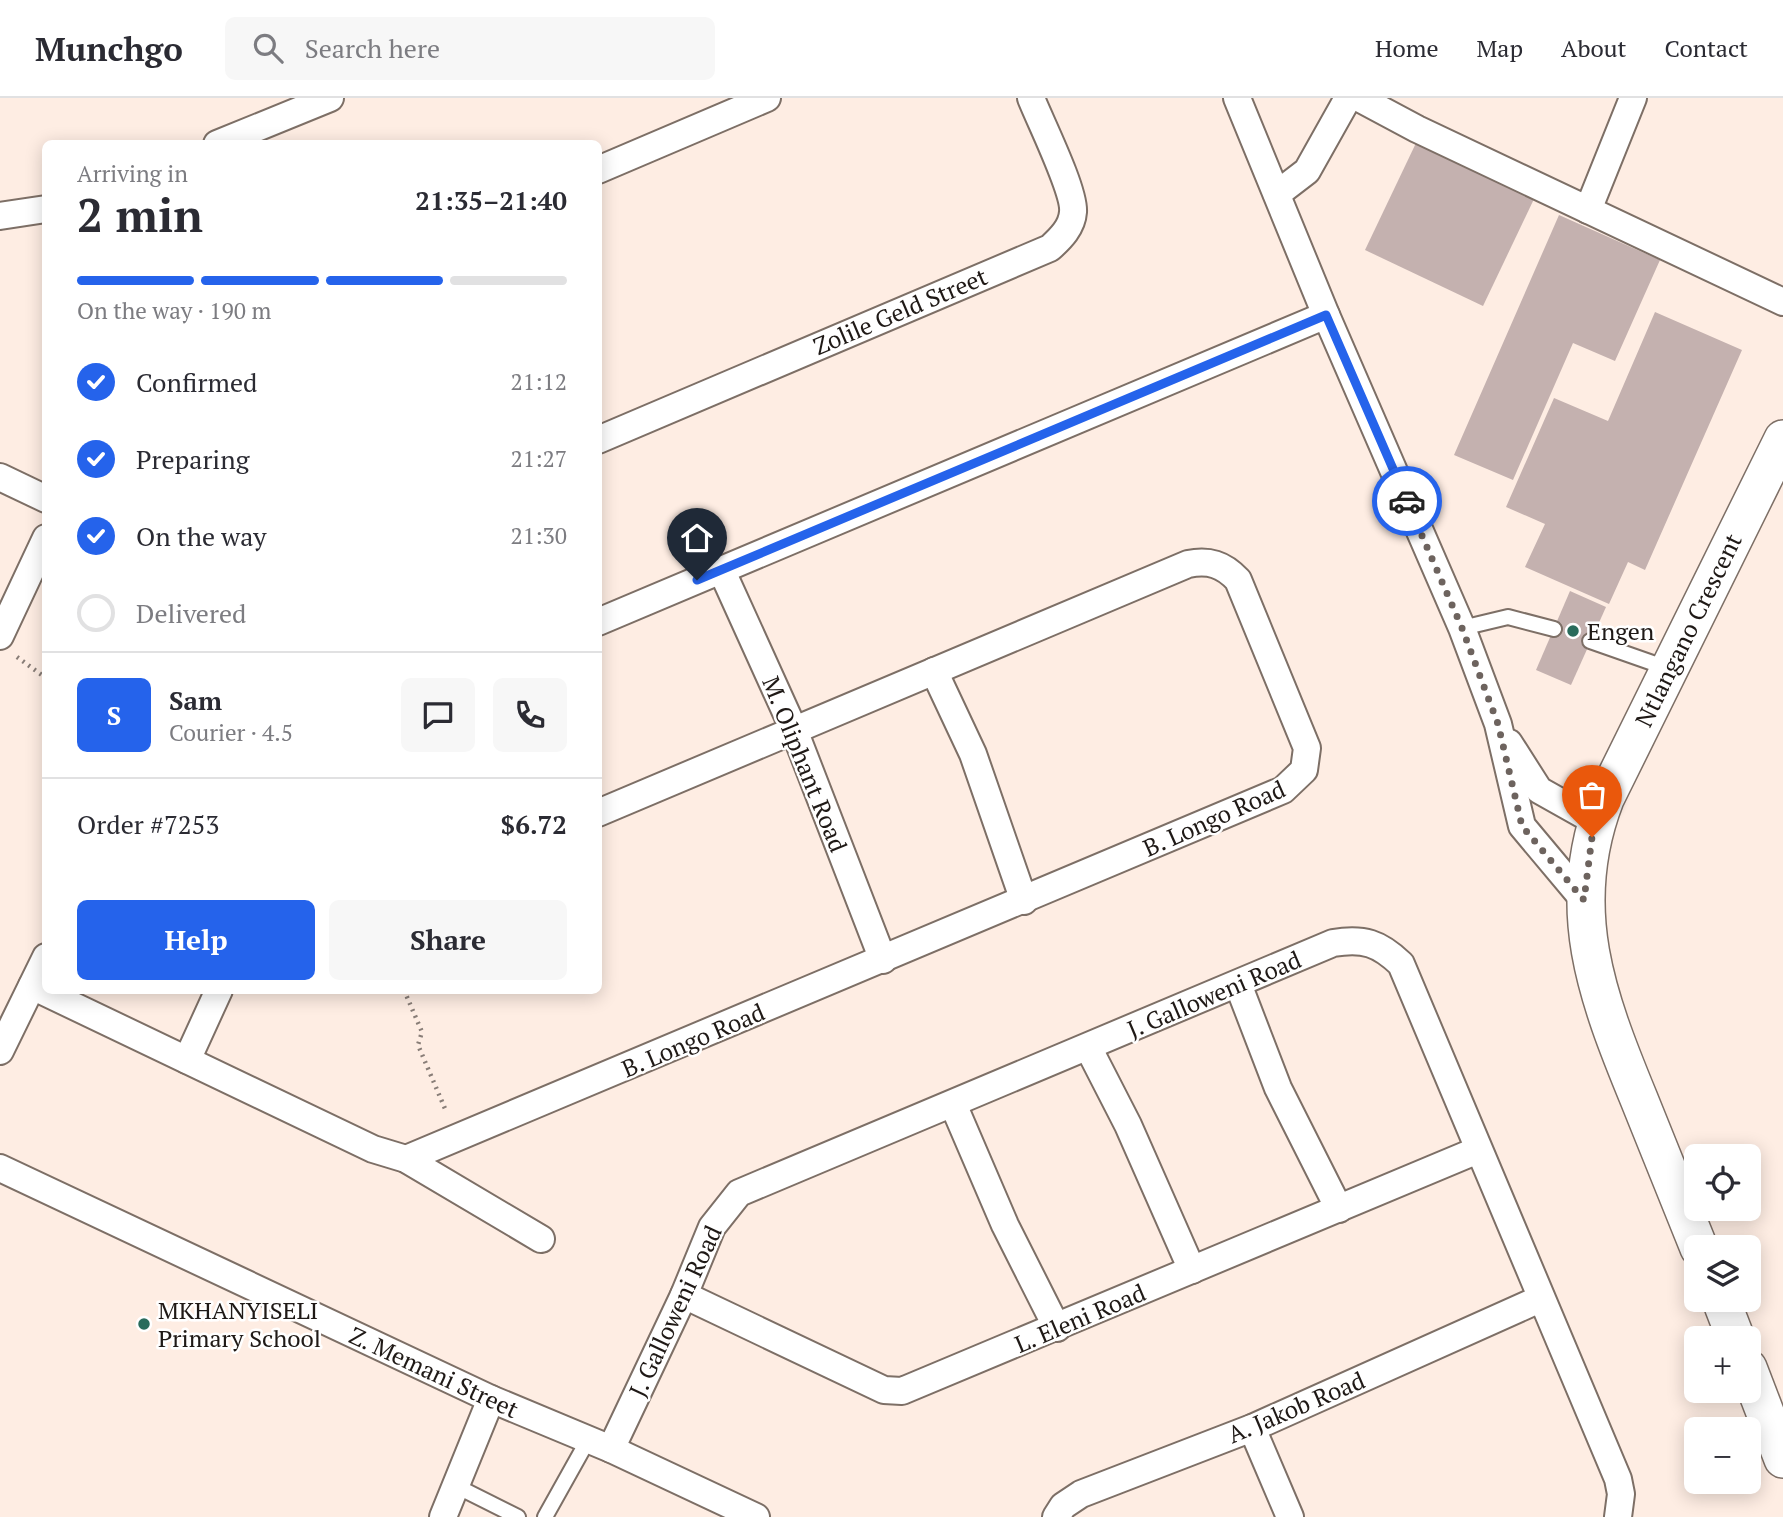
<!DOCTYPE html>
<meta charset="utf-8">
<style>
:root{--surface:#fff;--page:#f7f7f7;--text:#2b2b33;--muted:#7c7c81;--line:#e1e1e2;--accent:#2563eb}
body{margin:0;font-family:"PT Serif",serif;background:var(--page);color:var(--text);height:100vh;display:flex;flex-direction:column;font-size:26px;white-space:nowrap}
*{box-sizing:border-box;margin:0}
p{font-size:23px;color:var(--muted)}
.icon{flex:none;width:38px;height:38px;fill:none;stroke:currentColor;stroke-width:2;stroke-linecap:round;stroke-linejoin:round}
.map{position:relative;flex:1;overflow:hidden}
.sheet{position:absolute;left:42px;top:42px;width:560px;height:854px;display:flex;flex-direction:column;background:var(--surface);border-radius:10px;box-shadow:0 4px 18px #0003}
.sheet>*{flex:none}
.fabs{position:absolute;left:1684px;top:1046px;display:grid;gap:14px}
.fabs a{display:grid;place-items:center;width:77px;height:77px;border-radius:10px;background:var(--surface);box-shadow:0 4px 18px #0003;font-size:35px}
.pin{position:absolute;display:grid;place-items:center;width:60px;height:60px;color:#fff;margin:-72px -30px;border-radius:50% 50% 50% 0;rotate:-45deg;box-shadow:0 0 7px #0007}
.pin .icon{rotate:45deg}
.courier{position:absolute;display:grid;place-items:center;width:70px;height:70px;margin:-35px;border:5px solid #2563eb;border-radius:50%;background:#fff;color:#222;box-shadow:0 2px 9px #0007}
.head em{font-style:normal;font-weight:600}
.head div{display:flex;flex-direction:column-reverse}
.head{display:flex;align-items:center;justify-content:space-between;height:119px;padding:0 35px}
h1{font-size:46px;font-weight:600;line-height:52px}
.bar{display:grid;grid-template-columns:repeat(4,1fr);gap:10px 7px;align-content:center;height:84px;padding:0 35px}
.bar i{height:9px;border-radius:5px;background:var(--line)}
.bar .on{background:var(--accent)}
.bar p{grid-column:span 4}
.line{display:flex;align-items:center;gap:18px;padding:0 35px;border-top:2px solid var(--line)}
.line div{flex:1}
.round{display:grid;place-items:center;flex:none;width:74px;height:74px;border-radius:10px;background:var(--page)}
ol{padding:0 35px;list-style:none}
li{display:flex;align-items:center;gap:21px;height:77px}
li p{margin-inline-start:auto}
li .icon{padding:7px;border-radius:50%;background:var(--accent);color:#fff;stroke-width:4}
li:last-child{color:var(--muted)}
li i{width:38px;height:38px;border:4px solid var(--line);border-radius:50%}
.button{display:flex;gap:14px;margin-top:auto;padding:14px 35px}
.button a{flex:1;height:80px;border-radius:10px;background:var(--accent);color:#fff;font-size:28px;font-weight:600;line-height:80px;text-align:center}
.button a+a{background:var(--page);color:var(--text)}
header{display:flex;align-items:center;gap:42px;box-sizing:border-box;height:98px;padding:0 35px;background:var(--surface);border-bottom:2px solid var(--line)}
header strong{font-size:33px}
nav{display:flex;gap:38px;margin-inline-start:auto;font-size:24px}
.search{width:490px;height:63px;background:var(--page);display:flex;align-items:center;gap:18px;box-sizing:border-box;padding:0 24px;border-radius:10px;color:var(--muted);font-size:26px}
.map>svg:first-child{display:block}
.building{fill:#c4b1af}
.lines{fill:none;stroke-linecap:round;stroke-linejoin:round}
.lane-casing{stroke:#7d6f66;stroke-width:18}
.street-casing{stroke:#7d6f66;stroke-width:30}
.secondary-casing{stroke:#7d6f66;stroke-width:40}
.path{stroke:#887d77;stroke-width:4.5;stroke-dasharray:2 5;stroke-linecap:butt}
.lane{stroke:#fff;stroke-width:14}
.street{stroke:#fff;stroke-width:26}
.secondary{stroke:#fff;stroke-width:37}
.done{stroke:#6d635e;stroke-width:7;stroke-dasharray:0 12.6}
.route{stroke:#2563eb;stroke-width:9}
.poi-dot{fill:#296b5b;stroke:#fff;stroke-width:2.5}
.labels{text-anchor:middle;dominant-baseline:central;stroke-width:5;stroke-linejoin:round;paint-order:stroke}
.street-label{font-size:24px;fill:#1f1916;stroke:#fff}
.poi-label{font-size:24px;fill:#1f1916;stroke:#fff;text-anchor:start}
</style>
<header>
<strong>Munchgo</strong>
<div class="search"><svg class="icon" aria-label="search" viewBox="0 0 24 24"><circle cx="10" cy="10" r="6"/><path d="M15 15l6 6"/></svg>Search here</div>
<nav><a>Home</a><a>Map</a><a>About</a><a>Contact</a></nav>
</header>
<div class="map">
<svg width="1783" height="1419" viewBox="0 0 1783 1419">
<rect width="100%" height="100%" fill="#feede3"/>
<g class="building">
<polygon points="1416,45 1534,101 1483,208 1365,152"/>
<polygon points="1559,117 1660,162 1615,263 1573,245 1513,382 1454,357"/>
<polygon points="1655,214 1742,252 1645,472 1628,464 1609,506 1525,469 1545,426 1506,409 1554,300 1608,323"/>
<polygon points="1570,493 1606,509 1571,587 1536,572"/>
</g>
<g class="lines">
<g class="lane-casing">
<g id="lane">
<polyline points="1462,530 1508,519 1554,531"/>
<polyline points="1590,543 1667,570"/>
<polyline points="456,1388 518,1419"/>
<polyline points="545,1419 588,1342"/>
</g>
</g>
<g class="street-casing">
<g id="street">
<polyline points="1237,0 1326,217 1462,530 1498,626 1522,728 1584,802"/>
<polyline points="1359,0 1417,31 1783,204"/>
<polyline points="217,46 330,0"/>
<polyline points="598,72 767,0"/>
<polyline points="1277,96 1307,73 1348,0"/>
<polyline points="1588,112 1633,0"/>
<polyline points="0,118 46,111"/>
<path d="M 598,342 L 1050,150 C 1061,140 1072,129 1073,114 C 1075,93 1040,23 1031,0"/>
<polyline points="0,379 46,401"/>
<polyline points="721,471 794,632 883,862"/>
<polyline points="598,524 1326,217"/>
<polyline points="0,538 46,440"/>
<polyline points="934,573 973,656 1024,803"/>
<polyline points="1509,645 1539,692 1596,724"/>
<polyline points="1238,886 1278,990 1339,1111"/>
<polyline points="32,888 373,1051 406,1061 541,1141"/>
<polyline points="1088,949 1128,1027 1192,1172"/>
<polyline points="0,953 46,859"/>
<polyline points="187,962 219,892"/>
<polyline points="953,1006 1005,1127 1057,1230"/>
<path d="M 406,1061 L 1283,692 L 1304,672 L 1307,650 L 1238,482 C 1223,466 1209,462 1188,466 L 598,715"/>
<polyline points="0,1070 491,1301 611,1351 756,1419"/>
<polyline points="684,1197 884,1292 902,1293 1478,1052"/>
<polyline points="1252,1330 1290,1419"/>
<path d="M 611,1351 L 684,1197 L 712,1129 L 739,1095 L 1333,845 C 1364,840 1379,845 1401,866 L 1618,1381 L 1621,1396 L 1618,1419"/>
<polyline points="443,1419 491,1301"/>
<polyline points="1056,1419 1063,1408 1081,1396 1252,1330 1540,1201"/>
</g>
</g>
<g class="secondary-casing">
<g id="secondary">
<path d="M 1699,1150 C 1679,1100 1659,1050 1639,1001 C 1597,899 1563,810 1605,701 L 1783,341"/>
<polyline points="1721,1202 1736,1241"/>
<polyline points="1748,1270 1783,1361"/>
</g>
</g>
<g class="path">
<polyline points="17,559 46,580"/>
<polyline points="404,892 422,934 418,947 446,1013"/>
</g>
<use href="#lane" class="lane"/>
<use href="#street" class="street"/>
<use href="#secondary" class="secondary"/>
</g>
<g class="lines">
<polyline class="done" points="1407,403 1462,530 1498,626 1522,728 1584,802 1592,739"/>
<polyline class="route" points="697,482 1326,217 1407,403"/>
</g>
<g class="poi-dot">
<circle cx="1573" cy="533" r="7"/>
<circle cx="144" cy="1226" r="7"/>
</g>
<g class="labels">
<g class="street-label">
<text transform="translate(900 213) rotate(-23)">Zolile Geld Street</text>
<text transform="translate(1688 532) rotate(-64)">Ntlangano Crescent</text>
<text transform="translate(805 666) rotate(68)">M. Oliphant Road</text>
<text transform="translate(1214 720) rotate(-24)">B. Longo Road</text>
<text transform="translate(1214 896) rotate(-23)">J. Galloweni Road</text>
<text transform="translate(693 942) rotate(-23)">B. Longo Road</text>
<text transform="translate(675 1213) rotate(-65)">J. Galloweni Road</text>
<text transform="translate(1080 1220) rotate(-23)">L. Eleni Road</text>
<text transform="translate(434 1274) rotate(25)">Z. Memani Street</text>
<text transform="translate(1296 1309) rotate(-23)">A. Jakob Road</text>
</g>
<g class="poi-label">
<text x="1587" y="533">Engen</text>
<text x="158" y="1212">MKHANYISELI<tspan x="158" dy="28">Primary School</tspan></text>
</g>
</g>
</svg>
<div class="fabs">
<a><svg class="icon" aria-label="locate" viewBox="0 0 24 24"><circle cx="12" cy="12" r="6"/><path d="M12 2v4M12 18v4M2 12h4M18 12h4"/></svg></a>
<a><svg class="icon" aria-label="layers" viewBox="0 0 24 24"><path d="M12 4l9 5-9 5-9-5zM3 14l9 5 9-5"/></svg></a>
<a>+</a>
<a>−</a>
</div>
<div class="pin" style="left:1592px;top:739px;background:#ea580c"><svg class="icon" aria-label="bag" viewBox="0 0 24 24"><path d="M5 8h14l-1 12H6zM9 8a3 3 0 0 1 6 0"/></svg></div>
<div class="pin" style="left:697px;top:482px;background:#1f2937"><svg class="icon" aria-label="home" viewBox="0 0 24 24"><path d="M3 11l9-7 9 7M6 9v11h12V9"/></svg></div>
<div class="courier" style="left:1407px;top:403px"><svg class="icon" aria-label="car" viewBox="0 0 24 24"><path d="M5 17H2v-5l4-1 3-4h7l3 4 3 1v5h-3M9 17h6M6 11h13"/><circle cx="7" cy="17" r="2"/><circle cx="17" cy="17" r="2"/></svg></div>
<section class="sheet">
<div class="head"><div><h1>2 min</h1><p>Arriving in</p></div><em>21:35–21:40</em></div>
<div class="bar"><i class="on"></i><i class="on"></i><i class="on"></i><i></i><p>On the way · 190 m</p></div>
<ol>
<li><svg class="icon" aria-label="check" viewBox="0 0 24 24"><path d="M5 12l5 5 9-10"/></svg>Confirmed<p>21:12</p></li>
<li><svg class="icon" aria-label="check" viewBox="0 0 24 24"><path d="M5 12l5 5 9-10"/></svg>Preparing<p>21:27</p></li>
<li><svg class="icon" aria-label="check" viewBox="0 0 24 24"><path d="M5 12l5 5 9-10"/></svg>On the way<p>21:30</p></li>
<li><i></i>Delivered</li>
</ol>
<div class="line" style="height:126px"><b class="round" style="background:var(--accent);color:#fff">S</b><div><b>Sam</b><p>Courier · 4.5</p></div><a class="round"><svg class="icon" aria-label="chat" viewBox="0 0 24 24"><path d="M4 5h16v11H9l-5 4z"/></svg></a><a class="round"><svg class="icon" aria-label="phone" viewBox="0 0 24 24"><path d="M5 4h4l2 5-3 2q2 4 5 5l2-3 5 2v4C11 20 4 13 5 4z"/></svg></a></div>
<div class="line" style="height:91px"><div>Order #7253</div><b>$6.72</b></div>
<div class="button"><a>Help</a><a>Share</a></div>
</section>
</div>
